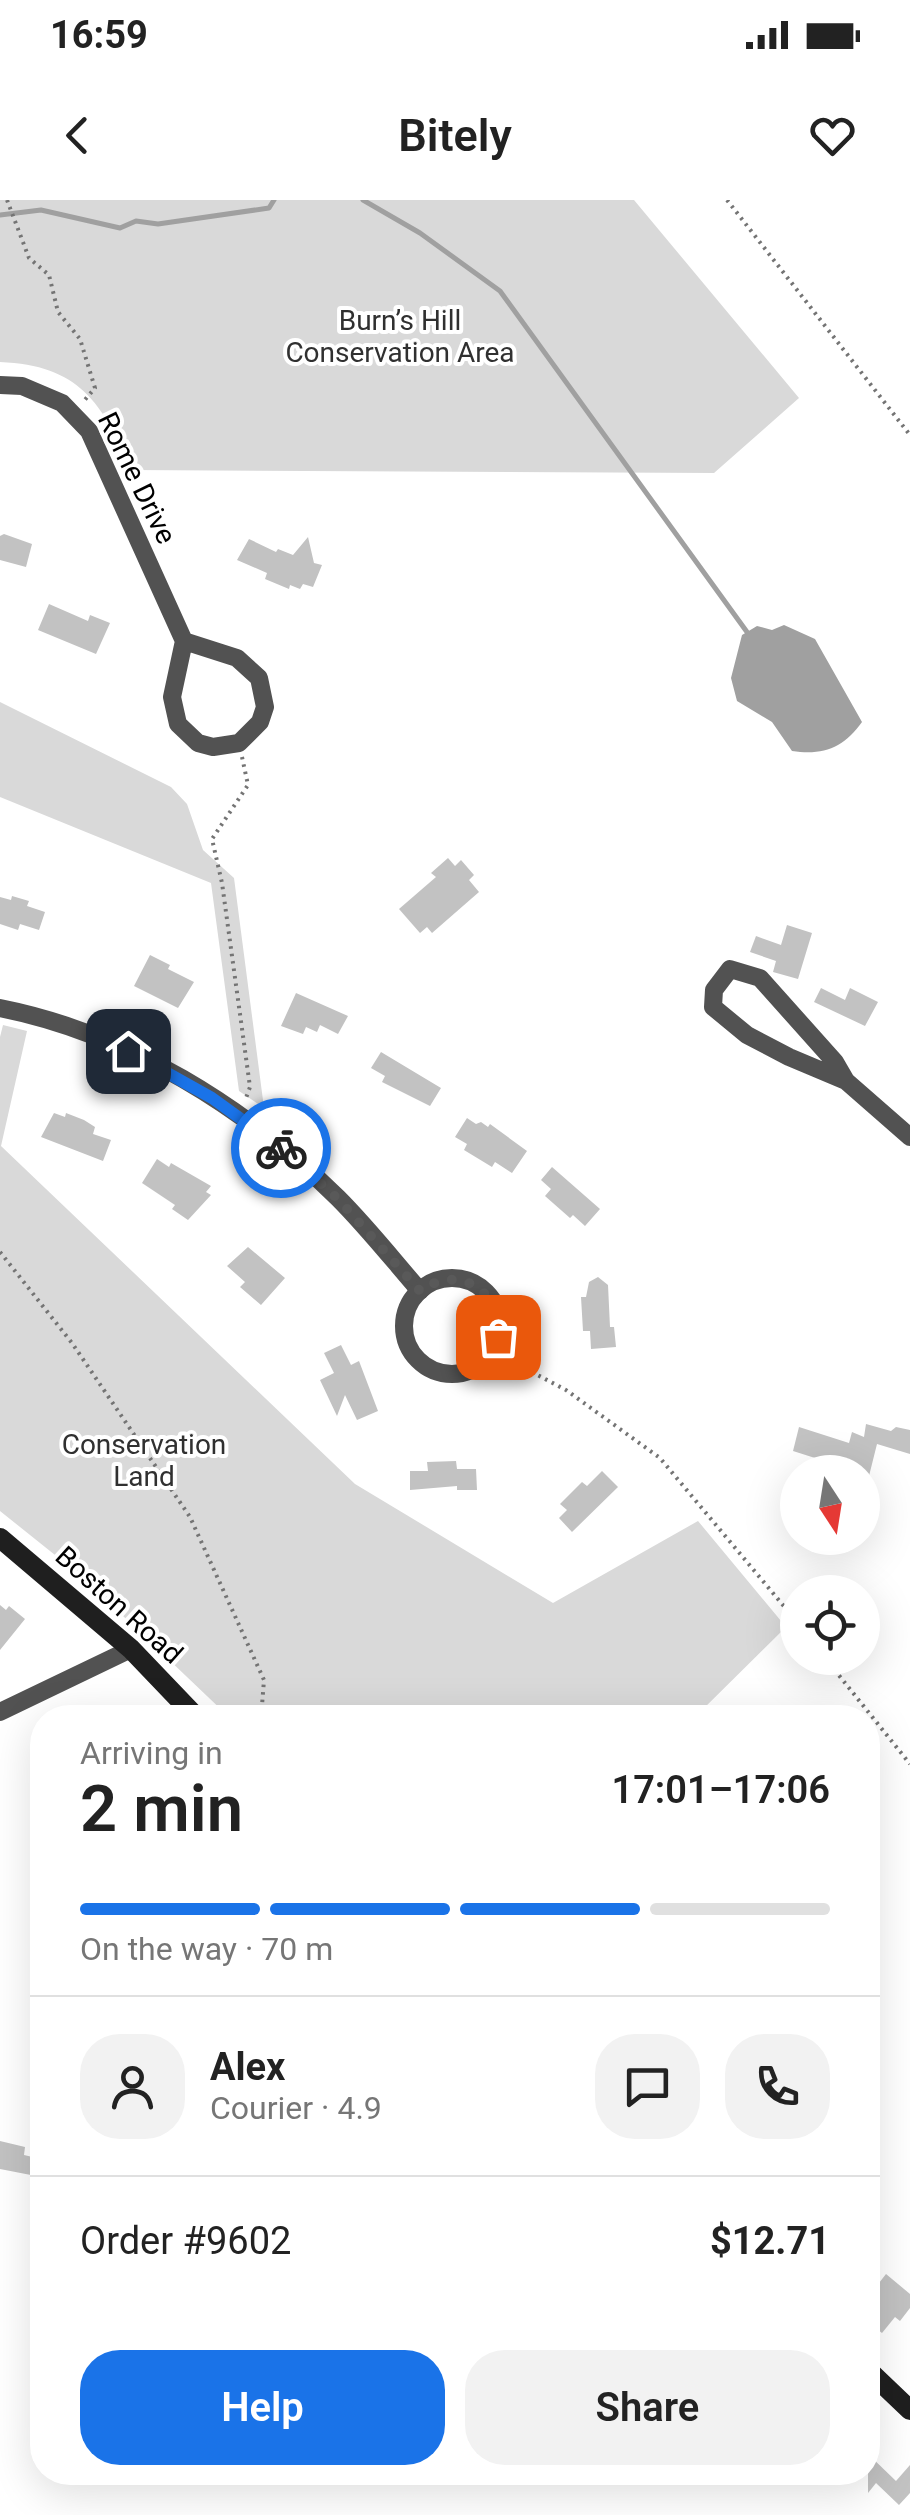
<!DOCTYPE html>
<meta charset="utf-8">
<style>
:root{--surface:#fff;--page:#f2f2f2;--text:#222;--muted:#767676;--line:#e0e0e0;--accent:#1a73e8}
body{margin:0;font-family:Roboto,sans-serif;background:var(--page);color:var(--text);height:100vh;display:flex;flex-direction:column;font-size:38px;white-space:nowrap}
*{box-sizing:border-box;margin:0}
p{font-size:32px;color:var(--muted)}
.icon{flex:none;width:55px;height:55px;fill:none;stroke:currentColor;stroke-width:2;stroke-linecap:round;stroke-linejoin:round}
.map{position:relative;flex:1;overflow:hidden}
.sheet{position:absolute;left:30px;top:1505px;width:850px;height:780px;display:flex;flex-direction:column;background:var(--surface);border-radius:40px;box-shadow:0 10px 40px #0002}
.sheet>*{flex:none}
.needle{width:65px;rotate:168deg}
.tools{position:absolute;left:780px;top:1255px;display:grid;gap:20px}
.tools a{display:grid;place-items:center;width:100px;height:100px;border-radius:50%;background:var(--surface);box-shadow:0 10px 40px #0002;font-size:50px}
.pin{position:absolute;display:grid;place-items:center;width:85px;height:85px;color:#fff;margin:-42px;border-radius:20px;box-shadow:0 5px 15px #0006}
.courier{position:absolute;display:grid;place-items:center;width:100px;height:100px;margin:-50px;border:8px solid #1a73e8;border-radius:50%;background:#fff;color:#222;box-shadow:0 2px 12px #0007}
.head em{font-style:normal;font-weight:600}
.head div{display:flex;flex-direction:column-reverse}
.head{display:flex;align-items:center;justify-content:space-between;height:170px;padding:0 50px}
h1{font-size:65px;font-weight:600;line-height:75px}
.bar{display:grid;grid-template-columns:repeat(4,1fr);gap:15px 10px;align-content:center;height:120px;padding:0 50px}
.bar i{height:12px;border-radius:8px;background:var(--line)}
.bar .selected{background:var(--accent)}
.bar p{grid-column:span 4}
.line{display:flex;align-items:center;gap:25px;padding:0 50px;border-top:2px solid var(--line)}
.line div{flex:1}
.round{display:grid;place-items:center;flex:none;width:105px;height:105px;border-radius:40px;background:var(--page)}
.button{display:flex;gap:20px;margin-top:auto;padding:20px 50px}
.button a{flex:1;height:115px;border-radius:40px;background:var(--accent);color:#fff;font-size:40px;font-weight:600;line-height:115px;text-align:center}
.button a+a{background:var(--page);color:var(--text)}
.status{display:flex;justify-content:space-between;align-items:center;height:70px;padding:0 50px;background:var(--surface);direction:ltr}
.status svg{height:28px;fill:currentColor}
header{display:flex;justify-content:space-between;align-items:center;height:130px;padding:0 50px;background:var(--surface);font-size:45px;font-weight:600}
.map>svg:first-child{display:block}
.green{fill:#d9d9d9}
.water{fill:#a0a0a0}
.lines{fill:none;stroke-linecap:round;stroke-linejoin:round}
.stream{stroke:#a0a0a0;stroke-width:5}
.building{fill:#c2c2c2}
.path{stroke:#747474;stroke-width:4;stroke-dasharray:2.5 5;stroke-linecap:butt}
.street{stroke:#525252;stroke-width:18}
.secondary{stroke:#1f1f1f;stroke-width:20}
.done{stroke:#595959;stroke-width:10;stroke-dasharray:0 18}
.route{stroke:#1a73e8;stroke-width:12}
.labels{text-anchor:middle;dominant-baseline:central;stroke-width:8;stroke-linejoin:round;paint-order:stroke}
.park-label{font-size:28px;fill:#303030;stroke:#fff}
.street-label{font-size:28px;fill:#000;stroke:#fff}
</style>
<div class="status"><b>16:59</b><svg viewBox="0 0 49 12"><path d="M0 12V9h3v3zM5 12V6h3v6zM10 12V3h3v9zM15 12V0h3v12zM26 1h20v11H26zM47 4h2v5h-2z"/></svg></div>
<header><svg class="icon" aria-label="back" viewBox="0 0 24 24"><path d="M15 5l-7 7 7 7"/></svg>Bitely<svg class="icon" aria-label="heart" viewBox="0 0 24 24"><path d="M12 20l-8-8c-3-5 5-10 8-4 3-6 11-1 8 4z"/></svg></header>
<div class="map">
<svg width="910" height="2315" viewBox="0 0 910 2315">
<rect width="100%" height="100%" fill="#fff"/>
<g class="green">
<path d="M 0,0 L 634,0 L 799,198 L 714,273 L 131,270 C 103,203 79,165 0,162 Z"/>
<polygon points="0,502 171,587 187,604 203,650 234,678 264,908 239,891 211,683 0,597"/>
<polygon points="3,825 27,831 1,946 355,1284 553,1403 698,1321 786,1427 695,1517 229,1517 80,1375 0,1311 0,837"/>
</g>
<path class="water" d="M 784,425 L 815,439 L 862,522 C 844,547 824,556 792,551 L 772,522 L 737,501 L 731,478 L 742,435 L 757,426 L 772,430 Z"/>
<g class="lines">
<g class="stream">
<polyline points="363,0 420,33 500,91 747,432"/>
<polyline points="0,15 41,10 120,28 136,21 158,24 269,8 274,0"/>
</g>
</g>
<g class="building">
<polygon points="4,334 32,344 26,367 0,360 0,336"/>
<polygon points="308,337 314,363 322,365 313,387 303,384 300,389 290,385 289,389 265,379 267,373 237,360 249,339 276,352 278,349 293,355"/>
<polygon points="49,404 88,421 90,415 110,423 96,454 38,430"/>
<polygon points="448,658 455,666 461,660 474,675 469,680 479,692 432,733 427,727 420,733 399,709 436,677 431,673"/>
<polygon points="12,696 29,701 27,706 45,712 39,730 20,724 18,730 0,724 0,697 11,700"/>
<polygon points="787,725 812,733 798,779 773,772 776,761 750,752 756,736 781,745"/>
<polygon points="150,755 170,765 168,769 194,782 178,808 134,786"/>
<polygon points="821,788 845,800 850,788 878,802 865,826 814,802"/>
<polygon points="296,793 348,816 338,834 320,825 317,832 306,827 303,834 281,826"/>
<polygon points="381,852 441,888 430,906 382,882 385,876 371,868"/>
<polygon points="54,913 65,917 66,913 84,920 95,927 93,934 111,940 103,961 41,937"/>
<polygon points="467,918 476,924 481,922 488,927 490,924 527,951 512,973 495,962 492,967 464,950 467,944 455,937"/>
<polygon points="157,959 169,967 171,963 211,986 206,992 211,995 188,1020 172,1009 175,1005 142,983"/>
<polygon points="552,967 600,1009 585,1026 573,1015 570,1018 545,996 551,989 541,980"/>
<polygon points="248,1047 285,1078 261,1105 240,1087 245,1082 227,1066"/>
<polygon points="598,1077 608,1085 610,1127 614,1127 616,1147 591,1149 590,1131 583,1131 581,1097 586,1097 589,1082"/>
<polygon points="341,1145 351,1165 359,1161 378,1211 357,1220 345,1195 337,1216 320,1180 334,1173 324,1153"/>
<polygon points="866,1224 891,1231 896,1227 910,1230 910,1254 877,1244 869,1276 862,1272 837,1272 837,1265 793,1251 799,1227 849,1243 852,1232 864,1237"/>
<polygon points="456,1261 457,1269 476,1269 477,1290 457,1290 457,1286 410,1290 410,1271 428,1271 427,1262"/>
<polygon points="602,1271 618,1287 572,1332 559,1318 567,1310 560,1304 582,1282 587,1286"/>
<polygon points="0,1405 6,1410 9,1406 25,1419 0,1450"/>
<polygon points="0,1941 25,1947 24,1955 41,1959 36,1976 0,1969"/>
<polygon points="886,2074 910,2094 910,2108 900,2121 895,2117 882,2133 868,2122 868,2112 879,2098 872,2092"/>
<polygon points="868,2254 896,2281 910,2265 910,2293 899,2305 876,2283 868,2293"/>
</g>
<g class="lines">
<g class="path">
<polyline points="7,0 29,58 49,75 58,112 80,139 95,188 83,202"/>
<polyline points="727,0 910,235"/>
<polyline points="242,557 248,585 212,639 222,683 250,887 246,898"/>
<polyline points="0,1052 72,1143 190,1317 264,1480 261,1518"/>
<polyline points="492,1151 566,1190 660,1258 798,1423"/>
<polyline points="825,1458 910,1564"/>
</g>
<g class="street">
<polyline points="0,185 22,186 62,203 89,231 184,441 172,497 178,524 198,543 213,547 239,543 260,522 265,507 259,478 237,458 184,441"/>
<path d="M 0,808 C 127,833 247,908 338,998 C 367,1027 393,1060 420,1091"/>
<polyline points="846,881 835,862 760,778 730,769 714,790 713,807 747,835 789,857 846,881 910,937"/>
<circle cx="452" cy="1126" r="48"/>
<polyline points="0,1512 131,1449"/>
</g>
<g class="secondary">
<polyline points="0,1338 131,1449 197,1518"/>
<polyline points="868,2170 910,2210"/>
</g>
</g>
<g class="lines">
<path class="done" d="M 281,948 L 339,1000 L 420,1091 C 458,1063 503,1091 498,1137"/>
<polyline class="route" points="128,851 212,898 281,948"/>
</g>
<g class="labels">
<g class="park-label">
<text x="400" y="120">Burn’s Hill<tspan x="400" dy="32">Conservation Area</tspan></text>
<text x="144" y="1244">Conservation<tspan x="144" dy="32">Land</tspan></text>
</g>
<g class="street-label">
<text transform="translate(137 278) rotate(64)">Rome Drive</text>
<text transform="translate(119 1405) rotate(42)">Boston Road</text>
</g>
</g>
</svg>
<div class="tools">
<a><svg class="needle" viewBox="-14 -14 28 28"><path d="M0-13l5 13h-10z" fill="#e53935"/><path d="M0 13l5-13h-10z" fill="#767676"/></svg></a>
<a><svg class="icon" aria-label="locate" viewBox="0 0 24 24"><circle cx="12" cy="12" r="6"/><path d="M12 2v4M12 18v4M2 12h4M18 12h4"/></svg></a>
</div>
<div class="pin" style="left:498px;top:1137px;background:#ea580c"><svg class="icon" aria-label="bag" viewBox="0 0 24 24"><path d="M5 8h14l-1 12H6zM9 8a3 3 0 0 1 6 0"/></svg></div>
<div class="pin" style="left:128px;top:851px;background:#1f2937"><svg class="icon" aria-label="home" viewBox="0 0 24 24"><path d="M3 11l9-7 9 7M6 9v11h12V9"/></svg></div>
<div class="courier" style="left:281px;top:948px"><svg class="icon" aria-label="bike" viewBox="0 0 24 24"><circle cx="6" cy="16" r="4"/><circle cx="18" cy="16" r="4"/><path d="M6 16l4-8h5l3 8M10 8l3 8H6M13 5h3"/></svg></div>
<section class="sheet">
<div class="head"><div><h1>2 min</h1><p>Arriving in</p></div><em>17:01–17:06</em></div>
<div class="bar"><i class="selected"></i><i class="selected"></i><i class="selected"></i><i></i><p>On the way · 70 m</p></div>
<div class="line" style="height:180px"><a class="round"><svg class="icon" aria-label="person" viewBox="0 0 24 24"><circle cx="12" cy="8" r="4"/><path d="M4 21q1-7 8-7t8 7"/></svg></a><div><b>Alex</b><p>Courier · 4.9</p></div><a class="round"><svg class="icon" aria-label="chat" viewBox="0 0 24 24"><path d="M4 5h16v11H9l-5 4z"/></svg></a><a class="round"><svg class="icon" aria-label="phone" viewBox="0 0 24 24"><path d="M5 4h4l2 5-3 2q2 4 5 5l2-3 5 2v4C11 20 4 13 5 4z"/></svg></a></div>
<div class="line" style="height:130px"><div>Order #9602</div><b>$12.71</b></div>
<div class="button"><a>Help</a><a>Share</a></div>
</section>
</div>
